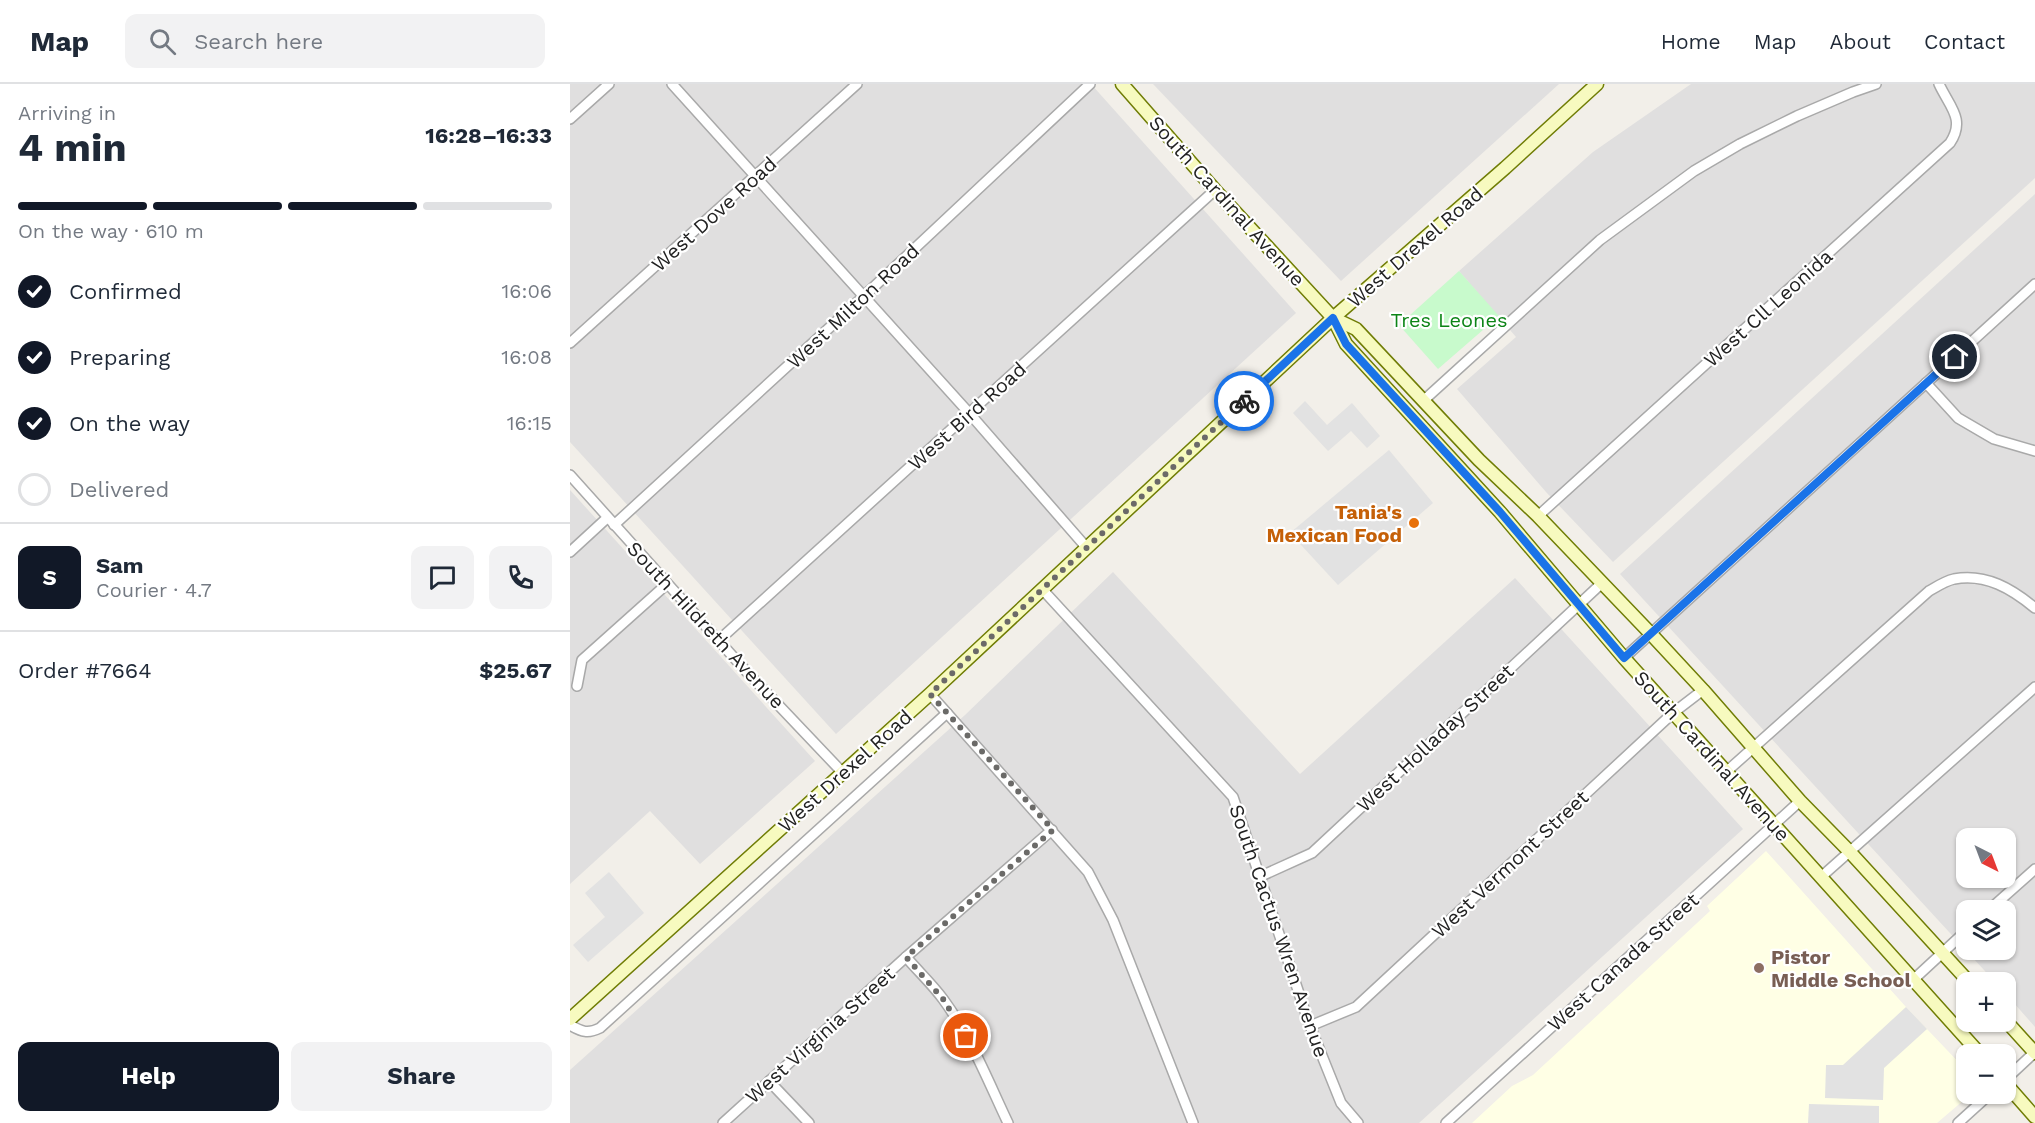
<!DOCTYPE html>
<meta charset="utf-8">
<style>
:root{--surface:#fff;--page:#f2f2f3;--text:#1f2937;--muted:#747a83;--line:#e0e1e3;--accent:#111827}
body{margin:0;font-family:"Work Sans",sans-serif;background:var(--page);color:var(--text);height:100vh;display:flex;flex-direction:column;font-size:22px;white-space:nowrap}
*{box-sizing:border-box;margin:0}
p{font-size:20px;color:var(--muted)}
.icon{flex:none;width:33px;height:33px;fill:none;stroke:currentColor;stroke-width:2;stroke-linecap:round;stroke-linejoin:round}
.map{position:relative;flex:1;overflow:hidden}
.panel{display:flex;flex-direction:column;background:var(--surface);width:570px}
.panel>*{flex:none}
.needle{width:39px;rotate:138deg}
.controls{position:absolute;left:1386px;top:744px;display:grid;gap:12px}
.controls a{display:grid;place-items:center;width:60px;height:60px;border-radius:12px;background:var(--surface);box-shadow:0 2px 4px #0004;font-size:30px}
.pin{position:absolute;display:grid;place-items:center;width:51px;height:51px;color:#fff;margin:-26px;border:3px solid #fff;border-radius:50%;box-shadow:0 2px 6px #0007}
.courier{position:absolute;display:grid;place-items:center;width:60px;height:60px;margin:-30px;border:4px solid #1a73e8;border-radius:50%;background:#fff;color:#222;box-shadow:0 2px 8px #0007}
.headline em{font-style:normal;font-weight:700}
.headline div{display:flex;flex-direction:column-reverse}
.headline{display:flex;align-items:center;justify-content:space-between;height:102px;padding:0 18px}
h1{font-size:39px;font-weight:700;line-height:45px}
.bar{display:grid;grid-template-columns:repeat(4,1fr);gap:9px 6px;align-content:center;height:72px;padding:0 18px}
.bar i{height:8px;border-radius:4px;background:var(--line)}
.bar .current{background:var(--accent)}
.bar p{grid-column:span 4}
.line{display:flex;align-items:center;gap:15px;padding:0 18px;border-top:2px solid var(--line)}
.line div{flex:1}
.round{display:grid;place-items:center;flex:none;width:63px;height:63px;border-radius:12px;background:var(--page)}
ol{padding:0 18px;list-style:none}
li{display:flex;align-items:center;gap:18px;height:66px}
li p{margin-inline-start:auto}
li .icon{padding:6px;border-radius:50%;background:var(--accent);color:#fff;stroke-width:4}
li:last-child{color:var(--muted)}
li i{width:33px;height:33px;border:3px solid var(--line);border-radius:50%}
.action{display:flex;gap:12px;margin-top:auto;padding:12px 18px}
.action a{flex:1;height:69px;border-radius:12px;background:var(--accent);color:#fff;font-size:24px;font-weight:700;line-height:69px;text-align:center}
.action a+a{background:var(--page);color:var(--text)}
header{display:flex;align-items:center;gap:36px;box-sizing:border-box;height:84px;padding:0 30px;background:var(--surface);border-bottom:2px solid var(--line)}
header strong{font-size:28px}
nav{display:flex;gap:33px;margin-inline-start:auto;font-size:21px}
.search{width:420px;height:54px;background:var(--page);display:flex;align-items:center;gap:15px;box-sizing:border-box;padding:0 21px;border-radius:12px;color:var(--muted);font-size:22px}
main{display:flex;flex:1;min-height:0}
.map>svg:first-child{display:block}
.residential{fill:#e0dfdf;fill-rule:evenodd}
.education{fill:#ffffe5}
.park{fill:#c8facc}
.parking{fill:#e2e2e2}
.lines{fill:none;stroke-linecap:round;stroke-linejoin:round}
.street-casing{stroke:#a9a9a9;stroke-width:12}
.secondary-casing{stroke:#707d05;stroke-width:15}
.street{stroke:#fff;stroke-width:9}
.secondary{stroke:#f7fabf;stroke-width:12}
.done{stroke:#6b6a68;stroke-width:6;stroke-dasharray:0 10.8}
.route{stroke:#1a73e8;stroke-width:8}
.food-dot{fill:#e8710a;stroke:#fff;stroke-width:2}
.education-dot{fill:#8d6e63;stroke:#fff;stroke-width:2}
.labels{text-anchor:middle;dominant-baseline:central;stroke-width:4.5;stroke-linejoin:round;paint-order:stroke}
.street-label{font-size:20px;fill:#222;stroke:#fff}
.park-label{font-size:20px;fill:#0c8416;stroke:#fff}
.food-label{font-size:20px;font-weight:bold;fill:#c56008;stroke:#fff;text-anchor:end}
.education-label{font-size:20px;font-weight:bold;fill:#785e54;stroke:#fff;text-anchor:start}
</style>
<header>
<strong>Map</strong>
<div class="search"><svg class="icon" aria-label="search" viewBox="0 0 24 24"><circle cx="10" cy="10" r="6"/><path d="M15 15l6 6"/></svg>Search here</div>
<nav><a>Home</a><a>Map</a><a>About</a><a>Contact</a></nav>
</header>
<main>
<section class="panel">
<div class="headline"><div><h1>4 min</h1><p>Arriving in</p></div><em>16:28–16:33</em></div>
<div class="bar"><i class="current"></i><i class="current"></i><i class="current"></i><i></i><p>On the way · 610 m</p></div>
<ol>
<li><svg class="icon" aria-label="check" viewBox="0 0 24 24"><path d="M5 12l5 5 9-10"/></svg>Confirmed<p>16:06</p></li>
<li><svg class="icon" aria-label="check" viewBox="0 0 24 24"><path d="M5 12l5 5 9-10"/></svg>Preparing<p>16:08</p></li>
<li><svg class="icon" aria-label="check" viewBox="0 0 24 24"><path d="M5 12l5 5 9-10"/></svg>On the way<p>16:15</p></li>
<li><i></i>Delivered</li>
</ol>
<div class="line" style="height:108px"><b class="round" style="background:var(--accent);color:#fff">S</b><div><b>Sam</b><p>Courier · 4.7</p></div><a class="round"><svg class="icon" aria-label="chat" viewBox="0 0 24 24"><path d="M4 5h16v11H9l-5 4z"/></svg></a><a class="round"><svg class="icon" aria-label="phone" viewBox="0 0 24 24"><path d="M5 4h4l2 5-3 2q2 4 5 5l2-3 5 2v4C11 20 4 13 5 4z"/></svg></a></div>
<div class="line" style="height:78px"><div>Order #7664</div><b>$25.67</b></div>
<div class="action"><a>Help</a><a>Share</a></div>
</section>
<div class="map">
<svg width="1465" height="1039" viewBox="0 0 1465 1039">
<rect width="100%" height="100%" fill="#f2efe9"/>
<g class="residential">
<polygon points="0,0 521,0 726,229 266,650 0,358"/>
<polygon points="583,0 989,0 771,197"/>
<polygon points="1121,0 1465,0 1465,94 1043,478 976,408 887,305 946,253 889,187 1023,68"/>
<path d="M 1465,110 L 1465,943 L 1436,910 L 1436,898 L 1425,898 L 1050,490 ZM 1396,754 L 1436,754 L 1436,794 L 1396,794 ZM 1396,826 L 1436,826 L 1436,866 L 1396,866 Z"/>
<polygon points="0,406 245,677 130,780 80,727 0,800"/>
<polygon points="543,488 730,690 945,494 1173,745 849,1039 0,1039 0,986 395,631"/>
</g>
<polygon class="education" points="1196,767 1336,923 1396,986 1396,1010 1401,1010 1367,1039 902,1039 942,1002 963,991 1140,827 1137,822"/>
<polygon class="park" points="889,187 929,232 868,285 829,241"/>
<g class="parking">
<polygon points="735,317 757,341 782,319 810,352 797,364 781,347 758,367 723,329"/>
<polygon points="819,366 863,419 768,501 720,449"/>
<polygon points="39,788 74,829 18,878 3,861 35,833 15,809"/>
<polygon points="1336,923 1357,945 1314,984 1313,1016 1255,1014 1256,981 1273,981"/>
<polygon points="1239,1020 1309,1022 1309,1039 1238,1039"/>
</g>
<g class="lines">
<g class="street-casing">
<g id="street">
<polyline points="102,0 400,330 516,463"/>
<polyline points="0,35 39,0"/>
<polyline points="0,259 287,0"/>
<polyline points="1356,299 1388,334 1424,355 1465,367"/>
<polyline points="853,317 1030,156 1124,87 1170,60 1227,32 1283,8 1306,0"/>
<polyline points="0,391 176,587 273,689"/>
<path d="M 968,432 L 1380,59 C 1396,35 1379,22 1369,0"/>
<polyline points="44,441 294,212 520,0"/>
<polyline points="0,468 37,434"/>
<polyline points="472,505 663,713 740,942 771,1019 788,1039"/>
<polyline points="148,557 645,106"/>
<polyline points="1054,574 1465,200"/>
<polyline points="7,602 12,576 97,500"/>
<polyline points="360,610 518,788 543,836 623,1039"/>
<path d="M 1156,688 L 1359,507 C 1366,503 1375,497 1384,495 C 1416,489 1442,505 1465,524"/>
<polyline points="689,793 742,769 1032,499"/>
<polyline points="1251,793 1465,603"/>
<polyline points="1419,826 1465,785"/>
<path d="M 336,873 C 348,887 362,900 373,915 C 401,953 418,997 438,1039"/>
<polyline points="1343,896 1396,847"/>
<path d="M 0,941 C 12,948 18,950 30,944 L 377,629"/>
<polyline points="740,942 786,923 1103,629 1133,606"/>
<polyline points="1436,995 1465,968"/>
<polyline points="199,997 239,1039"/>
<polyline points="153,1039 336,873 482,746"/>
<polyline points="876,1039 1230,717"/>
<polyline points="1388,1039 1420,1010"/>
</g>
</g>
<g class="secondary-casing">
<g id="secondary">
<polyline points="552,0 645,106 763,234 776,260 930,428 1054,574 1410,970"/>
<polyline points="763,234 786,245 909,376 968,432 1081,550 1133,606 1230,717 1279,767 1399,898"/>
<polyline points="0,935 360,610 763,234 935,84 1027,0"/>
<polyline points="1436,937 1465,969"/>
<polyline points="1436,1000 1465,1033"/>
</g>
</g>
<use href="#street" class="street"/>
<use href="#secondary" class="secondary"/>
</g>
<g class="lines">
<polyline class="done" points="396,952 373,915 336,873 483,746 360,610 674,317"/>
<polyline class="route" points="674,317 763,234 776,260 930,428 1054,574 1385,273"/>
</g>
<circle class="food-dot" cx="844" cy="439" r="6"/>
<circle class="education-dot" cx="1189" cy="884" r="6"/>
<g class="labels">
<g class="street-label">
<text transform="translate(657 117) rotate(48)">South Cardinal Avenue</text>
<text transform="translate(144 130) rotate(-42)">West Dove Road</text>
<text transform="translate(845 163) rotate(-41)">West Drexel Road</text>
<text transform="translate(283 222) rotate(-43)">West Milton Road</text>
<text transform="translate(1198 224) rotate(-42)">West Cll Leonida</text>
<text transform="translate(397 332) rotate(-42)">West Bird Road</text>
<text transform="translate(136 541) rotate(47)">South Hildreth Avenue</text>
<text transform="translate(865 654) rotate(-43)">West Holladay Street</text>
<text transform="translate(1142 672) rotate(48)">South Cardinal Avenue</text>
<text transform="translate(275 687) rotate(-42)">West Drexel Road</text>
<text transform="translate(940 780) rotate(-43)">West Vermont Street</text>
<text transform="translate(709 847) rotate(71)">South Cactus Wren Avenue</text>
<text transform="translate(1053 878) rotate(-42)">West Canada Street</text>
<text transform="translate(250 951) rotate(-42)">West Virginia Street</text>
</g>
<g class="park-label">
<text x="879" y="236">Tres Leones</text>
</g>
<g class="food-label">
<text x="832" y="428">Tania's<tspan x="832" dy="23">Mexican Food</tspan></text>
</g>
<g class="education-label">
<text x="1201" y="873">Pistor<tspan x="1201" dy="23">Middle School</tspan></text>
</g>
</g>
</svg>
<div class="controls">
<a><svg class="needle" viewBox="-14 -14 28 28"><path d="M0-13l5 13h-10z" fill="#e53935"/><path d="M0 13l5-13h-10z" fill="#747a83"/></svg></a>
<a><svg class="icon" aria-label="layers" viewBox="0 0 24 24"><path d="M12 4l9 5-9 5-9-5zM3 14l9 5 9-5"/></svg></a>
<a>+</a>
<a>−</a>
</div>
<div class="pin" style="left:396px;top:952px;background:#ea580c"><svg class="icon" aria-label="bag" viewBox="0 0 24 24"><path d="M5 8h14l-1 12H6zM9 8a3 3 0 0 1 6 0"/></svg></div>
<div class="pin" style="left:1385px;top:273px;background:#1f2937"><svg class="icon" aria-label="home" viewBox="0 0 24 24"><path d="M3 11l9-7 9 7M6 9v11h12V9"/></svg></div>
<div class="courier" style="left:674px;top:317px"><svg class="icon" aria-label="bike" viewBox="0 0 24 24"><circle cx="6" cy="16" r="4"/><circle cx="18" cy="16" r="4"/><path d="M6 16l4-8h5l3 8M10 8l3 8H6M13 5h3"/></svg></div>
</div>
</main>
